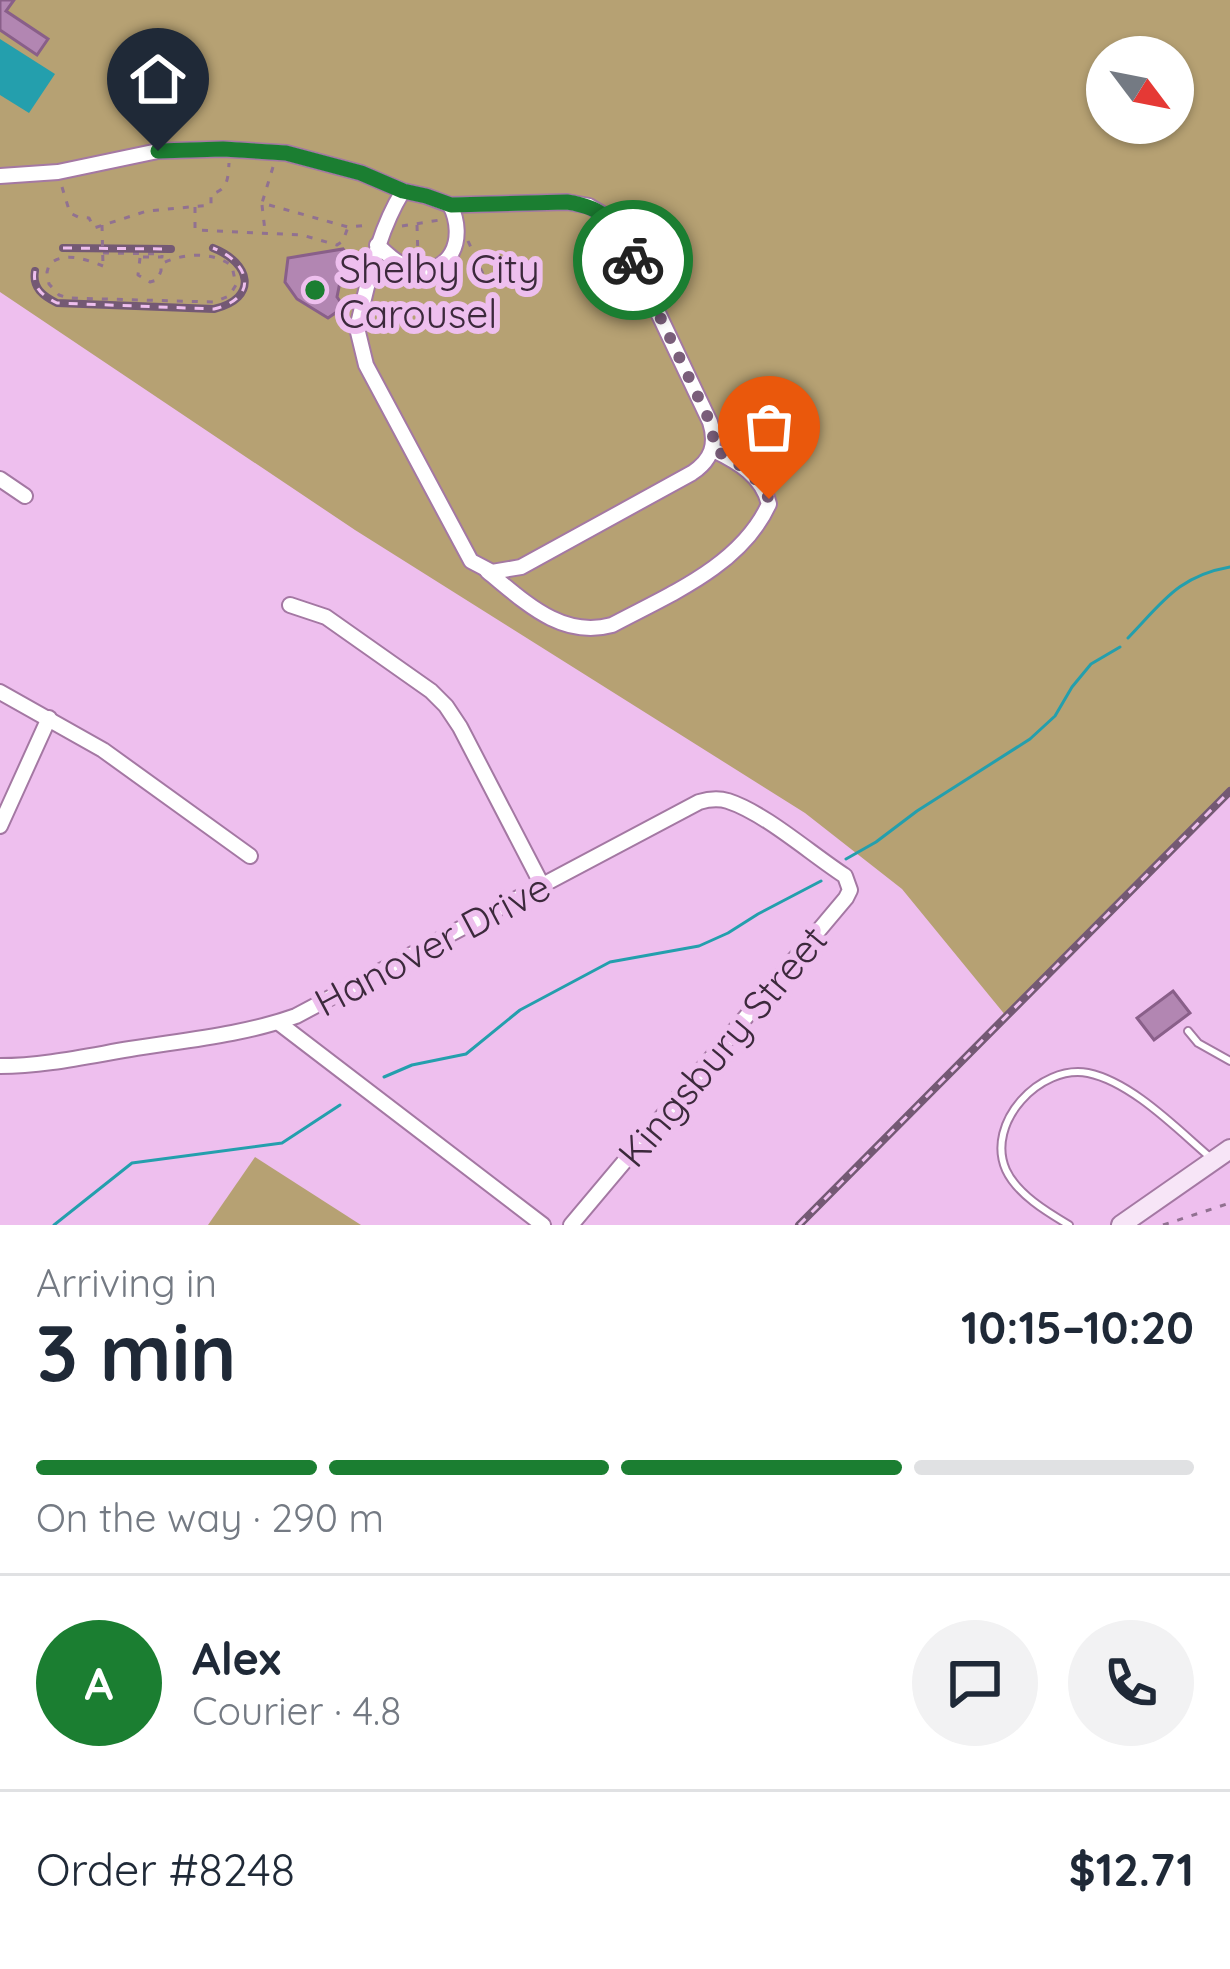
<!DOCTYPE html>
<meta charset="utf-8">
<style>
:root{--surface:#fff;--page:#f2f2f3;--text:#1f2937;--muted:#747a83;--line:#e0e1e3;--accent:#1b7e31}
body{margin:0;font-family:Quicksand,sans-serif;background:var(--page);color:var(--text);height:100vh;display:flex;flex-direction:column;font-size:45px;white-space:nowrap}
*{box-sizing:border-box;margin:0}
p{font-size:39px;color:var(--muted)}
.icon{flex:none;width:66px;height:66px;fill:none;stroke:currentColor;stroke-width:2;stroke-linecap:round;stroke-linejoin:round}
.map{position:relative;height:1225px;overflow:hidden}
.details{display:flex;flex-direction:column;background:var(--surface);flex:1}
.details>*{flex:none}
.needle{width:78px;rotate:122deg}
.buttons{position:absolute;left:1086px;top:36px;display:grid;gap:24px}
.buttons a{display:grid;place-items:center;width:108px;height:108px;border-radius:50%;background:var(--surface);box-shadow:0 3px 9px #0004;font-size:60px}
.pin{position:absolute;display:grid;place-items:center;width:102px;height:102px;color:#fff;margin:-123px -51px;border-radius:50% 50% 50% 0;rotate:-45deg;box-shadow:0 0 12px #0007}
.pin .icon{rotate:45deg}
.courier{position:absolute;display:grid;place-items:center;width:120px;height:120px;margin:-60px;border:9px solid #1b7e31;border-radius:50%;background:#fff;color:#222;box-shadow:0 3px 15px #0007}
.summary em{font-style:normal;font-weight:700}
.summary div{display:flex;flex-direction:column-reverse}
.summary{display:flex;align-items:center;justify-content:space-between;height:204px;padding:0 36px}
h1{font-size:78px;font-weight:700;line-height:90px}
.bar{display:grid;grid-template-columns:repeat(4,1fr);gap:18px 12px;align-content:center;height:144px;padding:0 36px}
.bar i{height:15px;border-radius:9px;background:var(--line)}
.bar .current{background:var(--accent)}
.bar p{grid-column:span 4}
.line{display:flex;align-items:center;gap:30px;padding:0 36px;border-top:3px solid var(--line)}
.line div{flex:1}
.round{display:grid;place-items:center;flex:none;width:126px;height:126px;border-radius:63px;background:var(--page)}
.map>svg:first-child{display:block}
.green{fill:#b6a173;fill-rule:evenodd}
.water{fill:#249fad}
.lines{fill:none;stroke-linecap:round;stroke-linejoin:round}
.stream{stroke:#249fad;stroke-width:3}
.building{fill:#b286b2;stroke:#895f89;stroke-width:3}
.lane-casing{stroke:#a478a3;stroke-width:10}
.street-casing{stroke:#a478a3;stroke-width:18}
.secondary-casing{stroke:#a478a3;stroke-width:22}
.path{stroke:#917191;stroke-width:3;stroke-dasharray:6 9;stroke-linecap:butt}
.lane{stroke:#fff;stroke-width:6}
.street{stroke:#fff;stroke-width:14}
.secondary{stroke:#f7e5f7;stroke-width:18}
.rail-casing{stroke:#745974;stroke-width:8}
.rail{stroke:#eebfee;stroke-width:3;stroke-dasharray:9;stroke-linecap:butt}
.path-bridge{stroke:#917191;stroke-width:3;stroke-dasharray:6 9;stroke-linecap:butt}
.done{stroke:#7a5e7a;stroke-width:12;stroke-dasharray:0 21.6}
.route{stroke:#1b7e31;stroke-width:15}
.poi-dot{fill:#1b7e31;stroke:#eebfee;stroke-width:4.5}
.labels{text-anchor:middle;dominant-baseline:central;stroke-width:12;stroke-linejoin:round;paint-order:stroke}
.poi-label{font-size:39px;fill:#3c293c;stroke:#eebfee;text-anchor:start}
.street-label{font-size:39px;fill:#3c293c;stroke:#eebfee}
</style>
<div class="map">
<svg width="1230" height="1225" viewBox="0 0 1230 1225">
<rect width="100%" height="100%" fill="#eebfee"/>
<g class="green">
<path d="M 0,0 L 1230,0 L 1230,791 L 1006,1016 L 902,889 L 805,813 L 355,530 L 0,292 ZM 1107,57 L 1173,57 L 1173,123 L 1107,123 Z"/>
<polygon points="255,1157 361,1225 208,1225"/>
</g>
<polygon class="water" points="0,39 55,74 29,113 0,95"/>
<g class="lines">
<g class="stream">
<path d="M 1128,638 C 1162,603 1178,576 1230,567"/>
<polyline points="846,859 876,842 917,811 1030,739 1055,716 1072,687 1091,664 1120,647"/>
<polyline points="384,1077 412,1065 466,1054 520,1010 610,962 699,946 728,933 758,914 821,881"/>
<polyline points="54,1225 132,1163 282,1143 340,1105"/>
</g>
</g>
<g class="building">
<polygon points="0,0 14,0 6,11 48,39 37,55 0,30"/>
<polygon points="343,249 359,270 341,277 337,297 344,307 328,318 297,299 285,282 288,258"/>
<polygon points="1173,991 1190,1013 1154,1040 1137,1018"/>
</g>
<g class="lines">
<g class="lane-casing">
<g id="lane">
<polyline points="1188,1031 1198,1043 1230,1061"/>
<path d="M 1069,1225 C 1047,1212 1017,1194 1006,1170 C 985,1123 1040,1064 1088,1073 C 1132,1082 1178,1130 1211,1158"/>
</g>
</g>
<g class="street-casing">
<g id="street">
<path d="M 0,176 L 58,172 L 158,151 L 223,149 L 286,153 L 361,173 L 403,191 L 426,196 L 450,205 L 567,202 L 589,206 L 606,216 L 621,235 L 710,422 C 717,444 712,460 692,473 L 521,567 L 492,572 L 471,561 L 366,365 L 357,328 C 369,280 377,233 403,191"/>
<path d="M 377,245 C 387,253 396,264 409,267 C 451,279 467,238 450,205"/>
<polyline points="0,479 25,496"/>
<path d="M 487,571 C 524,601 561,639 612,625 C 668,595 741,566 769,504 C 762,476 738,462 713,450"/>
<polyline points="290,605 326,617 431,691 446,706 460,727 542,885"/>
<polyline points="0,692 103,750 250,856"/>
<polyline points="0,826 49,718"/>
<polyline points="279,1023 543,1225"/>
<path d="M 0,1066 C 43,1066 88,1056 130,1049 C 186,1040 243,1035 296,1016 L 699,802 C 709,799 718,798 728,801 C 765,813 811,854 845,876 L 850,890 L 846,898 L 571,1225"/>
</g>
</g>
<g class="secondary-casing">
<polyline id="secondary" points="1121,1225 1230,1149"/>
</g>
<g class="path">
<polyline points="273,167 262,203 348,227 369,225"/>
<path d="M 62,187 L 70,213 L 78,217 L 89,218 L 94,228 L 147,211 L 211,205 L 211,194 C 228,190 228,179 229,163"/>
<polyline points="262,205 265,231"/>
<polyline points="195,207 195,230 302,235 337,245 343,241 348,227"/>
<polyline points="417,225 418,257"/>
<polyline points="402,226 440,220"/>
<polyline points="468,241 483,274"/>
<polyline points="103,253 162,254 162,257 143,257"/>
<path d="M 103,266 C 86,259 62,251 49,265 L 47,272 L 49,284 L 59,295 L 68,298 L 214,302 L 229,296 L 236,285 L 232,266 C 213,251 182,253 161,264 L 161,271 L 157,280 L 150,282 L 138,275 L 140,258"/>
<polyline points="1163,1225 1230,1203"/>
</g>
<use href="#lane" class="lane"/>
<use href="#street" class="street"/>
<use href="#secondary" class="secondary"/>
<g class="rail-casing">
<g id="rail">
<polyline points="63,248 171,249"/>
<path d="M 35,271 C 32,288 43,296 57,303 L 214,309 C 259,298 251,263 213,248"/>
<polyline points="799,1225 1230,791"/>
</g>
</g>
<use href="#rail" class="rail"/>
<polyline class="path-bridge" points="102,225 103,266"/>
</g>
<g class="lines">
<path class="done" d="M 633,260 L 710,422 L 713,432 L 713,449 C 737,462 756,474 769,499"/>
<path class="route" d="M 158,151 L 223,149 L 286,153 L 361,173 L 403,191 L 426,196 L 451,205 L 567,202 C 607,208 617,224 633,260"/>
</g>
<circle class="poi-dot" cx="315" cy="290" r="12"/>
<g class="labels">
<g class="poi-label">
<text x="339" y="268">Shelby City<tspan x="339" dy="45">Carousel</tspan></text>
</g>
<g class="street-label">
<text transform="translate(432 944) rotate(-28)">Hanover Drive</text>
<text transform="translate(722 1046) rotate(-50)">Kingsbury Street</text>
</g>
</g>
</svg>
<div class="buttons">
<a><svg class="needle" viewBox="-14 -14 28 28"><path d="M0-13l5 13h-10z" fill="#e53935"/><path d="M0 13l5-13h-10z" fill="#747a83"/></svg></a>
</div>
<div class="pin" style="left:769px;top:499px;background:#ea580c"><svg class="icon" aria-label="bag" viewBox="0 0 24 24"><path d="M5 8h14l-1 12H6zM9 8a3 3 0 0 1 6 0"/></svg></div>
<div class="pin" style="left:158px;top:151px;background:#1f2937"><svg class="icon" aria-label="home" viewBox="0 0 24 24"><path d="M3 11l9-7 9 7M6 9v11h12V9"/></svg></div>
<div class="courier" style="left:633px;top:260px"><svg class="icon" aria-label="bike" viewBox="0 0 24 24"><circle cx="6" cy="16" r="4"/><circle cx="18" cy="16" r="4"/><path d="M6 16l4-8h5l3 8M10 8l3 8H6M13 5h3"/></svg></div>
</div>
<section class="details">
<div class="summary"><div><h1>3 min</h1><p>Arriving in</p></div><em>10:15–10:20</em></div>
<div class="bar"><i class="current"></i><i class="current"></i><i class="current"></i><i></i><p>On the way · 290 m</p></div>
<div class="line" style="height:216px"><b class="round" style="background:var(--accent);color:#fff">A</b><div><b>Alex</b><p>Courier · 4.8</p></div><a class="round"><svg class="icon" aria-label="chat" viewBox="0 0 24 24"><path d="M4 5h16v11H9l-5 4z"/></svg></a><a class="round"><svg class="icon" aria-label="phone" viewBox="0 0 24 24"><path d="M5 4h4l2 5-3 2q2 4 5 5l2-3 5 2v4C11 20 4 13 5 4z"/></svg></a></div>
<div class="line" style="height:156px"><div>Order #8248</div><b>$12.71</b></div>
</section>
